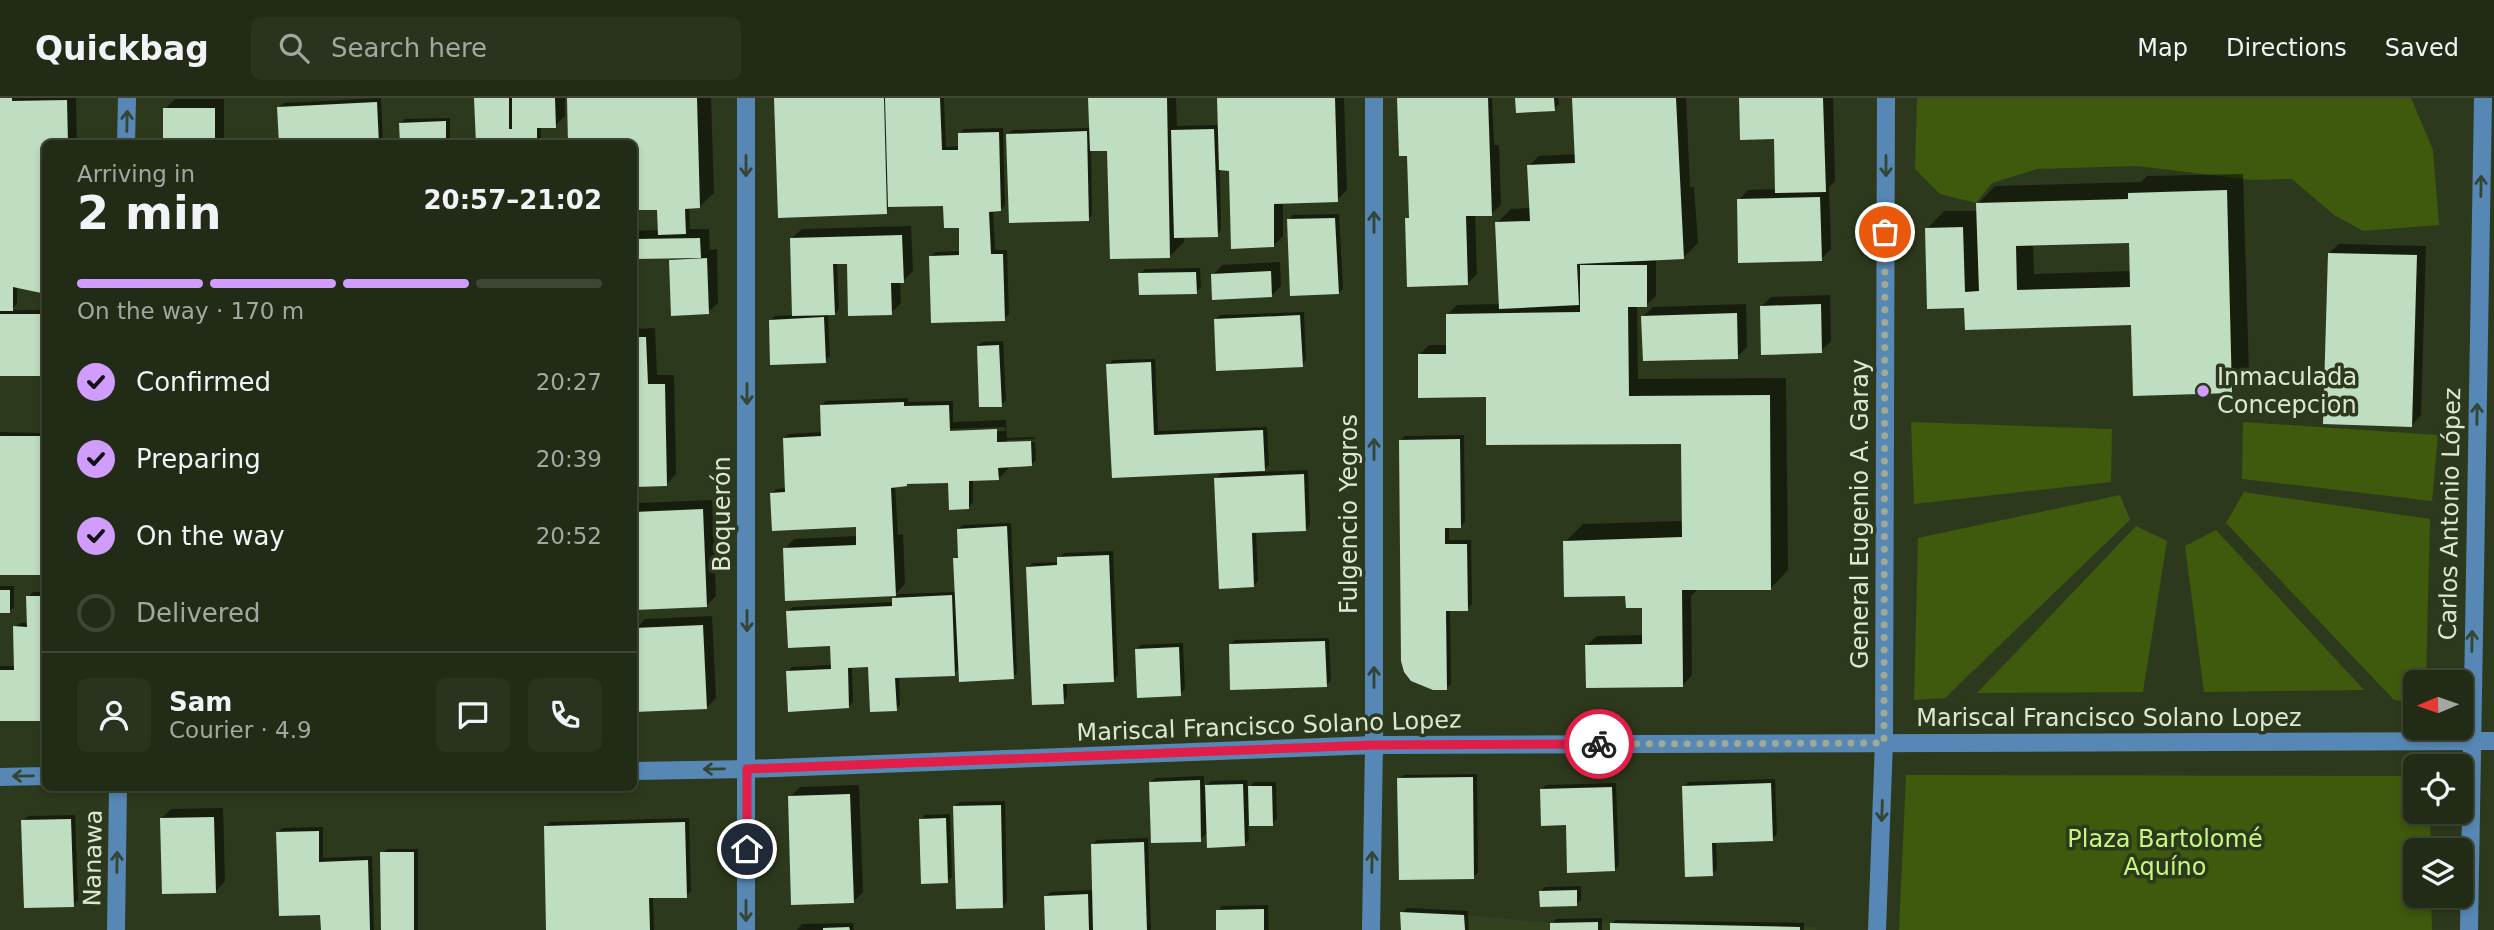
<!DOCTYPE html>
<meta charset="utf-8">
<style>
:root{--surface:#222b15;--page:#2a331e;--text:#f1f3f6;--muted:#a2a7a0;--line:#3f4734;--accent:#d09dff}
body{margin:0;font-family:"DejaVu Sans",sans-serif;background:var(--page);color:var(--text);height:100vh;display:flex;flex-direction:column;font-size:26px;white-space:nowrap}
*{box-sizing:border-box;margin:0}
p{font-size:23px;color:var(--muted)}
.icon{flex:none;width:38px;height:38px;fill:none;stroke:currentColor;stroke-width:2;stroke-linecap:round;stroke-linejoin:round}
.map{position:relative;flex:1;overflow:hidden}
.panel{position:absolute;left:42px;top:42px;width:595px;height:651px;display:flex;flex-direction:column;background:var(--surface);border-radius:10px;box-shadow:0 4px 10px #0003,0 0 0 2px var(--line)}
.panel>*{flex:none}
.needle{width:46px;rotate:268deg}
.controls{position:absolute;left:2403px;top:572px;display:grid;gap:14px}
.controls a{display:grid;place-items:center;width:70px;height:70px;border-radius:10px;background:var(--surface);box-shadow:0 4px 10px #0003,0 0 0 2px var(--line);font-size:35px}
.pin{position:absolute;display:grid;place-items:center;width:60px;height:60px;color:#fff;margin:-30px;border:4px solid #fff;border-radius:50%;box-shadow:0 2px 7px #0007}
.courier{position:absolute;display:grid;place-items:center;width:70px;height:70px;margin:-35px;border:5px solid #e11d48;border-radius:50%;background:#fff;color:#222;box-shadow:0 2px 9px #0007}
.overview em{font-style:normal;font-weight:800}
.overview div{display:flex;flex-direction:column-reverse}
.overview{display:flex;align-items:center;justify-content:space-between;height:119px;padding:0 35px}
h1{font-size:46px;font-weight:800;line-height:52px}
.bar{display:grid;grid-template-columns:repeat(4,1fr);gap:10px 7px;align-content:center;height:84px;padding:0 35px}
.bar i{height:9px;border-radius:5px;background:var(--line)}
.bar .active{background:var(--accent)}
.bar p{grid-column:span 4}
.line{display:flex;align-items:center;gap:18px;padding:0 35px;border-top:2px solid var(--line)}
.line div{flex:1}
.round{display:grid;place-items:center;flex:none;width:74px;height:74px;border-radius:10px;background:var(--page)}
ol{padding:0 35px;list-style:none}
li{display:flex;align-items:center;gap:21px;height:77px}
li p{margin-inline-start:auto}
li .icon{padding:7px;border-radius:50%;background:var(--accent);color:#111;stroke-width:4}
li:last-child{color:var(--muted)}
li i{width:38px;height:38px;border:4px solid var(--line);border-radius:50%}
header{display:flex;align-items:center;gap:42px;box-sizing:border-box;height:98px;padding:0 35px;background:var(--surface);border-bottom:2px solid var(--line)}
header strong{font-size:33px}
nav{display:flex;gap:38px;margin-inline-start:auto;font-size:24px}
.search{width:490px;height:63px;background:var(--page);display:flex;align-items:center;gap:18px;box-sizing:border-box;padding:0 24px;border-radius:10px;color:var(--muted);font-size:26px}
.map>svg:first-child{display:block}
.built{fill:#33421e}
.green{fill:#3f590d}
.shadow{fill:#0007;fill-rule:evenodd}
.building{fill:#bfddc1;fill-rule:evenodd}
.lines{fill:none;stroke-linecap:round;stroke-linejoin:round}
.minor{stroke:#5788b5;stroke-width:18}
.oneway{stroke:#334533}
.done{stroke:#a0a994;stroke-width:7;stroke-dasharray:0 12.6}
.route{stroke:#e11d48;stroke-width:9}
.poi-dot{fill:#d09dff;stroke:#2d391c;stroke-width:2.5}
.labels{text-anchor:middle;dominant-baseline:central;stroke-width:7;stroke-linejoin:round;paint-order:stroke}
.poi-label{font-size:24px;fill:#dee6d4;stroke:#2d391c;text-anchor:start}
.street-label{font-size:24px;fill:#dee6d4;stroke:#2d391c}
.park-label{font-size:24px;fill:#c6f87b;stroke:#2d391c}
</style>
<header>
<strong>Quickbag</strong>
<div class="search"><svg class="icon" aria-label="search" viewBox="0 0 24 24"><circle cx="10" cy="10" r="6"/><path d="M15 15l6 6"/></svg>Search here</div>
<nav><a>Map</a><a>Directions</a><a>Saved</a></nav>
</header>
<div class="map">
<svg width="2494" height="832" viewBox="0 0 2494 832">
<rect width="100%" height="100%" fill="#2d391c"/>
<polygon class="built" points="1400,814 1464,817 1550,825 1598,824 1816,829 1816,832 1401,832"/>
<g class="green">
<polygon points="1917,0 2411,0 2433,52 2439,127 2363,133 2334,117 2292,81 2252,82 2137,68 2037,71 1992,85 1976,105 1940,96 1915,71"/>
<polygon points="1911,324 2112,331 2111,384 1914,406"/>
<polygon points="2243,324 2438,337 2432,403 2242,381"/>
<polygon points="2244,394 2430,421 2426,584 2415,584 2415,605 2394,602 2226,425"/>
<polygon points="2120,397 2130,422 1945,600 1914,602 1918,440"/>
<polygon points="2136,428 2167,443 2143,594 1977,595"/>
<polygon points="2216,432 2364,592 2204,594 2185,448"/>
<polygon points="1906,677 2415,678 2415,714 2430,714 2431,752 2415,752 2415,798 2431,798 2432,832 1899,832"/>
</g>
<g class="shadow">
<polygon points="0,0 76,0 77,46 46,46 17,188 17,206 11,212 46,212 46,276 0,276"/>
<polygon points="381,0 383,46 281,46 279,9 284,5"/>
<polygon points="476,0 565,0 565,18 555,28 541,28 541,42 569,41 568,0 711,0 714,95 699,109 689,109 690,131 709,131 710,152 717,151 718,205 708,214 673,216 671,159 634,160 634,133 660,132 662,110 634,111 634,46 477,46"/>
<polygon points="776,0 944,0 946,49 959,48 959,36 964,31 1003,30 1005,107 1000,112 993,112 995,152 1007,152 1009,216 1004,221 931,158 936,154 961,153 961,129 945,106 890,107 886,115"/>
<polygon points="1090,0 1176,0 1177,28 1219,27 1219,0 1344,0 1347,92 1337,102 1283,104 1283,138 1274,147 1230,71 1220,71 1221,132 1217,137 1184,138 1184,144 1170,158 1109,51 1091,52 1092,117 1088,121 1008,36 1013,32 1091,30"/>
<polygon points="1399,0 1492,0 1494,47 1499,47 1501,107 1491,116 1475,116 1477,176 1467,186 1407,121 1410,118 1409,56"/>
<polygon points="1517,0 1558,0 1559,6 1554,11"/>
<polygon points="1574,0 1686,0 1690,89 1694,89 1698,145 1684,159 1656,160 1656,198 1646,207 1637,207 1638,281 1786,280 1788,472 1771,490 1699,490 1691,498 1692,577 1683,587 1587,547 1597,538 1643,537 1643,510 1565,444 1583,426 1683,423 1683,344 1487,297 1419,257 1429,247 1448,247 1448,216 1457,207 1501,206 1497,125 1511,111 1531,110 1529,68 1539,58 1577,56"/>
<polygon points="1741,0 1833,0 1835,83 1829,89 1831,151 1821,161 1739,102 1748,92 1777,91 1776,39"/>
<polygon points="175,1 224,1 224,46 165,46 165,11"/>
<polygon points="450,20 450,46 401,46 401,26 405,21"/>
<path d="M 2243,76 L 2249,275 L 2231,293 L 2133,226 L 1965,208 L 1927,131 L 1944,113 L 1978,113 L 1978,106 L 1995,88 L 2141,84 L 2147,78 ZM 2130,143 L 2131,173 L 2034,176 L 2033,146 Z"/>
<polygon points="1339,116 1343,190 1339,195 1289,122 1293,117"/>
<polygon points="911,128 913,173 903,183 900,183 901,205 891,215 848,164 837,164 839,211 834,216 828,216 830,258 825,263 770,223 775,218 794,217 792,140 802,131"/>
<polygon points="2339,146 2426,148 2421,317 2412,327 2329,155"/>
<polygon points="1280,164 1281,188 1271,198 1213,177 1222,167"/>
<polygon points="1200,170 1201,189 1196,194 1140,176 1145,171"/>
<polygon points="1830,197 1831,243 1821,253 1761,209 1771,199"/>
<polygon points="1746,206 1747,249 1737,259 1643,218 1653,209"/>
<polygon points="1304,214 1306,262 1302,267 1215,222 1220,217"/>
<polygon points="655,230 657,277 674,277 676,376 667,386 634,387 634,231"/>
<polygon points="1003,243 1006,302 1001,307 978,248 983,244"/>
<polygon points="1155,261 1158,333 1267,329 1269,367 1261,374 1308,372 1310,426 1306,431 1256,433 1258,483 1254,487 1216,381 1224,373 1113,378 1108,267 1113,262"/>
<path d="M 908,300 L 908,304 L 953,303 L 953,324 L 1006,322 L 1007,340 L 1035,339 L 1035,341 L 1007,342 L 1007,345 L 1035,344 L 1036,362 L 1031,367 L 1008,368 L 1008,371 L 998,381 L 973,382 L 973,404 L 969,409 L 952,383 L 895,387 L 898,437 L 903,436 L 905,486 L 896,496 L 785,451 L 794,441 L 858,438 L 857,427 L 772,396 L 776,391 L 787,390 L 784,340 L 789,336 L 823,334 L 821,308 L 826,303 ZM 1005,329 L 1006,333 L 945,335 L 949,331 Z"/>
<polygon points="0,334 46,335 46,476 0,475"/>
<polygon points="1464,337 1465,424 1460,429 1449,429 1449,442 1471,442 1472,506 1467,511 1450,511 1451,586 1446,590 1400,343 1405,338"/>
<polygon points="712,402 716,498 706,508 634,510 634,411 639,405"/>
<polygon points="1011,425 1017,575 1013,579 960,570 954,576 899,578 900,607 896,611 870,567 852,568 853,604 848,609 788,574 792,569 832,567 832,547 788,513 793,509 894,504 894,501 898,496 957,494 955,461 960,456 958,431 963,427"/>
<polygon points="1113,453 1118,577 1114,582 1067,584 1067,599 1063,604 1028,469 1033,465 1059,464 1059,460 1064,455"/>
<polygon points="0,488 14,488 14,509 10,513 0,513"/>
<polygon points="33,494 46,494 46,622 0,622 0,568 15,568 15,529 20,525 29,525 28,499"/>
<polygon points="712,518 716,600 706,610 634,613 634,539 643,539 643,536 634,536 634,529 638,529 645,521"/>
<polygon points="1329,540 1331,583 1326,587 1230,547 1235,542"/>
<polygon points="1183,545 1185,591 1180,596 1137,551 1141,547"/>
<polygon points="1477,676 1478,775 1473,779 1399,681 1404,677"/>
<polygon points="1204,678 1204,690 1211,683 1247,682 1248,691 1254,684 1276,684 1277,721 1272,726 1248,726 1249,742 1244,747 1208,734 1200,742 1151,684 1156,680"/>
<polygon points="1775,681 1777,736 1772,741 1716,743 1717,771 1712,776 1684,689 1688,684"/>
<polygon points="1616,685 1619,767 1614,772 1567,725 1542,691 1546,687"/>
<polygon points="859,687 863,794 853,804 790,699 800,689"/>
<polygon points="1005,703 1007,804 1002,809 955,708 960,704"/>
<polygon points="223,710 225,783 216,793 161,721 171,711"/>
<polygon points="950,716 952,779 947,783 921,722 925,717"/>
<polygon points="75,717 78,802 73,807 23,723 28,718"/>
<polygon points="689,720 691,793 686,798 653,798 654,832 548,832 546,728 550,724"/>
<polygon points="323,729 323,760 372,758 374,832 322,832 322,816 278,734 283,730"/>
<polygon points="1148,740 1151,832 1047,832 1046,798 1051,794 1093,792 1092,747 1097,742"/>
<polygon points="387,751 418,751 418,832 383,832 382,755"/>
<polygon points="1581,788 1581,802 1576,806 1541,793 1545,789"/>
<polygon points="1268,807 1269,832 1218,832 1218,813 1222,808"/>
<polygon points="1407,810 1468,813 1469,832 1403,832 1402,815"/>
<polygon points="1602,820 1602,832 1552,832 1552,826 1556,821"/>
<polygon points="1616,822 1804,825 1804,832 1612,832 1611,826"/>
<polygon points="853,825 854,832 797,832 802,826"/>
</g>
<g class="building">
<polygon points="0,0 12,0 12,3 67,2 68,46 46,46 46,196 13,189 13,213 0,213"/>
<polygon points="474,0 509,0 509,31 512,31 512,0 555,0 556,30 537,30 537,46 476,46"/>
<polygon points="567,0 697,0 700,110 685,111 686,136 658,137 657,112 634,112 634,46 568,46"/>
<polygon points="774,0 884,0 887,116 778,120"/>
<polygon points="885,0 940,0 942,52 958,52 958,35 999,34 1001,113 989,114 991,156 1003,156 1005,223 931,225 929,158 959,157 959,130 944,130 943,108 888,109"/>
<polygon points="1088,0 1167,0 1170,160 1110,161 1107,53 1090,53"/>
<polygon points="1217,0 1335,0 1338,104 1274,106 1274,149 1231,151 1229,73 1219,72"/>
<polygon points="1397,0 1488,0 1492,118 1466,118 1468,187 1407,189 1405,120 1409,120 1407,58 1399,58"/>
<polygon points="1515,0 1554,0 1555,13 1516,15"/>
<polygon points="1572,0 1676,0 1684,161 1577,166 1579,207 1499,211 1495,124 1530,123 1527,67 1575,65"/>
<polygon points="1739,0 1823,0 1826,94 1775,95 1774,41 1740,42"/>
<polygon points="377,4 379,46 279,46 277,9"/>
<rect x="163" y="10" width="52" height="36"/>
<polygon points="446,23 446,46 400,46 399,25"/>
<polygon points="1214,31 1218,139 1174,140 1171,32"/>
<polygon points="1087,33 1089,123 1009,125 1006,36"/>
<path d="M 2227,92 L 2232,295 L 2133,298 L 2131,227 L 1965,232 L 1964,210 L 1927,211 L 1925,130 L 1963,129 L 1965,194 L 1979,193 L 1976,105 L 2128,101 L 2128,95 ZM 2129,145 L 2130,189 L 2017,192 L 2016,148 Z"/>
<polygon points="1820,99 1822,163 1738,165 1737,101"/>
<polygon points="1335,120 1339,196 1290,198 1287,121"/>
<polygon points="902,137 904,185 891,185 892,217 848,218 847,166 833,166 835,217 792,218 790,140"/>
<polygon points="700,140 701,160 634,161 634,141"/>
<polygon points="2328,155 2417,157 2412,329 2323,326"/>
<polygon points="707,160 709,216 671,218 669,162"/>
<polygon points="1580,167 1647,167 1647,209 1628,209 1629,298 1770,297 1771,492 1682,492 1683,589 1586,590 1585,547 1642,546 1642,510 1626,510 1625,498 1564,499 1563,443 1682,439 1681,346 1486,347 1486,299 1418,300 1418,256 1446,256 1446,216 1580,214"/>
<polygon points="1271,173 1272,199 1212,202 1211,176"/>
<polygon points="1196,174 1197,196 1139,197 1138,175"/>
<polygon points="1821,206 1822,255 1761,257 1760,208"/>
<polygon points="1737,215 1738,261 1643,263 1641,218"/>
<rect x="0" y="216" width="46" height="62"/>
<polygon points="1300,217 1303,269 1216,273 1214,221"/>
<polygon points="824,219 826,265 770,267 769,222"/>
<polygon points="634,239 646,239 648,286 665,286 667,388 634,389"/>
<polygon points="999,247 1002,309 979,309 977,248"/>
<polygon points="1151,264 1154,337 1263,332 1265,373 1112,380 1106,266"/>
<polygon points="904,304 904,308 949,307 950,333 997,331 997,344 1031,343 1032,368 998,370 999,382 969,383 969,411 949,412 948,385 907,386 907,388 891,390 896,498 785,503 783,450 856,447 856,429 772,433 770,395 785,394 783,340 821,338 820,307"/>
<rect x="0" y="338" width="46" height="139"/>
<polygon points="1460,341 1461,430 1445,430 1445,446 1467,446 1468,513 1446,513 1447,592 1433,592 1411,583 1404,574 1401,563 1399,342"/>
<polygon points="1304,376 1306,433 1252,435 1254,489 1219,491 1214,380"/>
<polygon points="703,411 707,509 634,512 634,414"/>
<polygon points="1007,428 1014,581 959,584 953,460 958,460 957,431"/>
<polygon points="1109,457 1114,584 1063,586 1064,606 1032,607 1026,469 1057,467 1057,459"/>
<rect x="0" y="492" width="10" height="23"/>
<polygon points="952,497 955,578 895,580 897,613 870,614 868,569 848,570 849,610 788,614 786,573 831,571 830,548 788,550 786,513 892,508 892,500"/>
<polygon points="26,498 46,498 46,623 0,623 0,572 14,572 13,528 27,529"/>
<polygon points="703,527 707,611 634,614 634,530"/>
<polygon points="1325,543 1327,589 1230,592 1229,546"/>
<polygon points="1179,549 1181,598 1137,600 1135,551"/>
<polygon points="1473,679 1474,781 1399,782 1397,680"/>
<polygon points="1200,682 1201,744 1151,745 1149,684"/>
<polygon points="1771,685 1773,743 1712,745 1713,778 1685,779 1682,688"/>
<polygon points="1243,686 1245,748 1207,750 1205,687"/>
<polygon points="1248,688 1272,688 1273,728 1249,728"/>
<polygon points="1612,689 1615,773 1567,775 1566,727 1541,728 1540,691"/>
<polygon points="850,696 854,805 791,807 788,698"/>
<polygon points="1001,707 1003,810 956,811 953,708"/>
<polygon points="214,719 216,795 162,796 160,720"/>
<polygon points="946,720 948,785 921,786 919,721"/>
<polygon points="71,721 74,809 24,810 21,722"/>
<polygon points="685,724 687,800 649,800 650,832 546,832 544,728"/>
<polygon points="319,733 319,764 368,762 370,832 321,832 320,817 279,818 276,734"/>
<polygon points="1144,744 1147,832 1093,832 1091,746"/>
<polygon points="380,754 414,754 414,832 381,832"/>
<polygon points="1577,792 1577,808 1540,809 1539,793"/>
<polygon points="1088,796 1089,832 1045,832 1044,798"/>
<polygon points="1264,811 1264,832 1216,832 1216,812"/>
<polygon points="1400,814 1464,817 1465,832 1401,832"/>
<polygon points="1598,824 1598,832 1550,832 1550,825"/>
<polygon points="1610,825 1800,829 1800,832 1610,832"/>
<polygon points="849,829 850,832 823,832 823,830"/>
</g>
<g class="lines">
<g class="minor">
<polyline points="126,46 127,0"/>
<polyline points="634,673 747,671 1374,647 2494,643"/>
<polyline points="0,679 46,678"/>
<polyline points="116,832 118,690"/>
<polyline points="746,832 746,0"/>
<polyline points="1371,832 1374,647 1374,0"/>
<polyline points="1877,832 1884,644 1886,0"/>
<polyline points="2469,832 2483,0"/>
</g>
</g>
<defs><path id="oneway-shaft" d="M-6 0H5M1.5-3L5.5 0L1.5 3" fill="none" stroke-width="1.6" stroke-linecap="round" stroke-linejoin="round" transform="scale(1.75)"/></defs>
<g class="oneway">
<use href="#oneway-shaft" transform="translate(127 23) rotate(-89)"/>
<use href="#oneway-shaft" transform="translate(746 68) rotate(90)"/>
<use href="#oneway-shaft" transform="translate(1886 68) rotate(90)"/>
<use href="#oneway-shaft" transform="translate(2481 88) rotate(-89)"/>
<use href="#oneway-shaft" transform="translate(1374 124) rotate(-90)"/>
<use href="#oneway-shaft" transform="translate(747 296) rotate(90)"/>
<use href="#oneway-shaft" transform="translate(2477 316) rotate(-89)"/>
<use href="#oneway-shaft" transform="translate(1374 351) rotate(-90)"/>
<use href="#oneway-shaft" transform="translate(747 523) rotate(90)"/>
<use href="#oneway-shaft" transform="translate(2472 543) rotate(-89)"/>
<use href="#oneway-shaft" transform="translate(1374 579) rotate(-90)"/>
<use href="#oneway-shaft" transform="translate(714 671) rotate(179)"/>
<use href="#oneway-shaft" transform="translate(23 678) rotate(179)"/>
<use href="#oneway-shaft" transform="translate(1882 713) rotate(92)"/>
<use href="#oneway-shaft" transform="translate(117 764) rotate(-89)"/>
<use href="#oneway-shaft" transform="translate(1372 764) rotate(-89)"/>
<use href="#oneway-shaft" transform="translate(746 813) rotate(90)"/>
</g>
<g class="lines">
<polyline class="done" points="1599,646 1884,645 1885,134"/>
<polyline class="route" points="747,751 747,671 1374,647 1599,646"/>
</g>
<circle class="poi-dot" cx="2203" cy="293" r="7"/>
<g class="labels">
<g class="poi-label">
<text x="2217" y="279">Inmaculada<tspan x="2217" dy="28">Concepcion</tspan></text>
</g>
<g class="street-label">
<text transform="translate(722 416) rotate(-90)">Boquerón</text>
<text transform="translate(1349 416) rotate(-90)">Fulgencio Yegros</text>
<text transform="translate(1860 416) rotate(-90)">General Eugenio A. Garay</text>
<text transform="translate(2450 416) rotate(-89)">Carlos Antonio López</text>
<text x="2109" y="620">Mariscal Francisco Solano Lopez</text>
<text transform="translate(1269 628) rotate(-2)">Mariscal Francisco Solano Lopez</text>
<text transform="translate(93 760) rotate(-89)">Nanawa</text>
</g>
<g class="park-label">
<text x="2165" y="741">Plaza Bartolomé<tspan x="2165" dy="28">Aquíno</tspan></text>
</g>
</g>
</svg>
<div class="controls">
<a><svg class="needle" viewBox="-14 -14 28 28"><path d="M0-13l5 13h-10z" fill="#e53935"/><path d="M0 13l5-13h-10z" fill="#a2a7a0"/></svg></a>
<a><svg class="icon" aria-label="locate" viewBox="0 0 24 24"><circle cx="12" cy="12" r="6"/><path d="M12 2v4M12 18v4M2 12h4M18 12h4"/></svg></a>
<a><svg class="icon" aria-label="layers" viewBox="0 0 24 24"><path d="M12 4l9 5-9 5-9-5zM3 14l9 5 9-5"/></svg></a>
</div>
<div class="pin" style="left:1885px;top:134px;background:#ea580c"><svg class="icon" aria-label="bag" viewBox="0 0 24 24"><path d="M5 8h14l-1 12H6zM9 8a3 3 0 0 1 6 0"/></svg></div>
<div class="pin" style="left:747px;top:751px;background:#1f2937"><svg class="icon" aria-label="home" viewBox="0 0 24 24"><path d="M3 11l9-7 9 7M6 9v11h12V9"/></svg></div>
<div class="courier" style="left:1599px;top:646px"><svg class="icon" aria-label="bike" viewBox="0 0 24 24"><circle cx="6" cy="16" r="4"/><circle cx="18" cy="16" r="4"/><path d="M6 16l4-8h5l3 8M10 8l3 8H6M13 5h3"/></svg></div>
<section class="panel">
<div class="overview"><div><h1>2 min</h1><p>Arriving in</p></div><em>20:57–21:02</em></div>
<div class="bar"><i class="active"></i><i class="active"></i><i class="active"></i><i></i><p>On the way · 170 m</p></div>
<ol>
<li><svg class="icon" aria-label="check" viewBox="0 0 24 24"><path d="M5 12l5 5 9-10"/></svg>Confirmed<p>20:27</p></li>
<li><svg class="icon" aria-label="check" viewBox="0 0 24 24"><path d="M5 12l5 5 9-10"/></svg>Preparing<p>20:39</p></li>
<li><svg class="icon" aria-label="check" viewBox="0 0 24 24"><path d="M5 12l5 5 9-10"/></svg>On the way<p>20:52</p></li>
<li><i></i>Delivered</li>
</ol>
<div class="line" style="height:126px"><a class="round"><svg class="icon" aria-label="person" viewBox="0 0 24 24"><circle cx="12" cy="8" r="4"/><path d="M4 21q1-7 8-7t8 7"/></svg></a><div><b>Sam</b><p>Courier · 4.9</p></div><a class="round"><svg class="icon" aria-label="chat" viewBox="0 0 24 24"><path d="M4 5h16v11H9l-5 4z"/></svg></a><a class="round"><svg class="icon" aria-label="phone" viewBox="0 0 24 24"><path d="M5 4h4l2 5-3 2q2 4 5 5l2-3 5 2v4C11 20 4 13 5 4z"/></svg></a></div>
</section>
</div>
